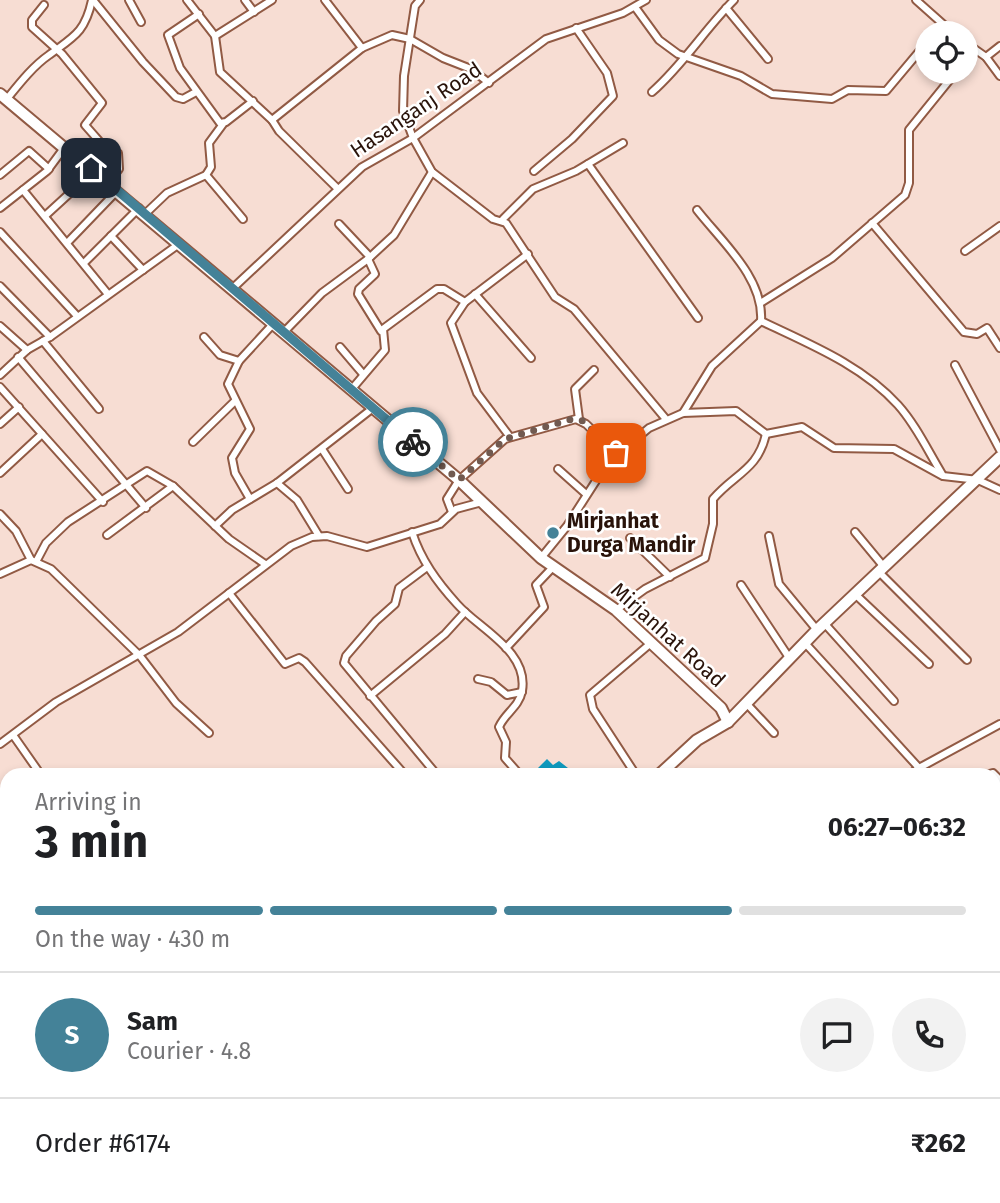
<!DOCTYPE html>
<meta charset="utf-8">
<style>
:root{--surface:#fff;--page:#f2f2f2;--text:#202124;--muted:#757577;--line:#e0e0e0;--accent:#448298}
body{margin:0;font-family:"Fira Sans",sans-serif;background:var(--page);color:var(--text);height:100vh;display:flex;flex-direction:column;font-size:26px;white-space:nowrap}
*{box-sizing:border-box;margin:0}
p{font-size:23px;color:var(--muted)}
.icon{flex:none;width:38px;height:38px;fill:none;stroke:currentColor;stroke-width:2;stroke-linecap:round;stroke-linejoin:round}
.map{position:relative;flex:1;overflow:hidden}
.details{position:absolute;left:0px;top:768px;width:1001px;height:436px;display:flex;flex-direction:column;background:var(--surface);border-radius:21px 21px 0 0;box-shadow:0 4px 10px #0003}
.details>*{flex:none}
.tools{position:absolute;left:915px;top:21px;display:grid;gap:14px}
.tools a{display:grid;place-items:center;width:63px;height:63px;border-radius:50%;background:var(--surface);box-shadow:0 4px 10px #0003;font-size:35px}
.pin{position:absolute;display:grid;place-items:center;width:60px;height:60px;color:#fff;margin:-30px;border-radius:14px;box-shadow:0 4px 10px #0006}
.courier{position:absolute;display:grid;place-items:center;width:70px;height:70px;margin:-35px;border:5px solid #448298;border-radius:50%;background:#fff;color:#222;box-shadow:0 2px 9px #0007}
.overview em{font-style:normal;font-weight:700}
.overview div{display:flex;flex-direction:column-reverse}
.overview{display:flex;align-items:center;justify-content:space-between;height:119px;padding:0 35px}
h1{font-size:46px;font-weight:700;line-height:52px}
.bar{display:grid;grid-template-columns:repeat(4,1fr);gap:10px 7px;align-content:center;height:84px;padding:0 35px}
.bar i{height:9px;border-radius:5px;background:var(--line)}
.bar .current{background:var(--accent)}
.bar p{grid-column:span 4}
.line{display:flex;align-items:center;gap:18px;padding:0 35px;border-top:2px solid var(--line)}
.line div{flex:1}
.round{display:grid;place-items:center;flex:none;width:74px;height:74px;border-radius:37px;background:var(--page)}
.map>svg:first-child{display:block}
.green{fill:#d0c983}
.water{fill:#0f99bd}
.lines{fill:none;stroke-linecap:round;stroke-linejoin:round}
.minor-casing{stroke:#915a44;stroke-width:10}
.primary-casing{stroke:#915a44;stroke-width:14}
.minor{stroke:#fff;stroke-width:6}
.primary{stroke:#fff;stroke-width:10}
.rail{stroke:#917970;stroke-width:2;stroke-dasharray:3.5 7;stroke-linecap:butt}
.done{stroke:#715a50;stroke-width:7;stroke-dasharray:0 12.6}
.route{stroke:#448298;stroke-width:9}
.poi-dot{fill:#448298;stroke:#fff;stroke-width:2.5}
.labels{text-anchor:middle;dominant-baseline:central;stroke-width:5;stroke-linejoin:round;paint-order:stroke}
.street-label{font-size:21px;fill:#29130a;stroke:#fff}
.poi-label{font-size:21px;font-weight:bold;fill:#29130a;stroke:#fff;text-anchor:start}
</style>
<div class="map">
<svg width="1000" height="1203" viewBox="0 0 1000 1203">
<rect width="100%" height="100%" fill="#f7ddd3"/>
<polygon class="green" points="0,889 7,893 7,1008 0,1001"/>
<polygon class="water" points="547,759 553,765 559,761 577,775 541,775 536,770"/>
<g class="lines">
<g class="minor-casing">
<g id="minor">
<polyline points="93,0 143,62 176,97 183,99 196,92"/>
<polyline points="129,0 141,22"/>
<polyline points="187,0 215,36 220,72 272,120"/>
<polyline points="245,0 254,12"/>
<polyline points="325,0 362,48"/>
<polyline points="420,0 415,6 404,76 403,111 413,138 432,172 493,219 506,223 555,297 574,309 665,418"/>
<polyline points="916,0 953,33"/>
<polyline points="44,5 32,20 32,27 62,54 102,103 85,125 100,142 118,153 119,169 108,183"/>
<polyline points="635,7 659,40 678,54 741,76 772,94 832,99 848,90 886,91 928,41"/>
<polyline points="726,8 768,59"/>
<polyline points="199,14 168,35 180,68 220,123 226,122 253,101"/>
<polyline points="934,33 942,24"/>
<polyline points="215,36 272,0"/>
<polyline points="966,43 986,57 1000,76"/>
<polyline points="986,57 1000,46"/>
<polyline points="966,59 974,49"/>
<path d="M 652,92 C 683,65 705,29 734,0"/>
<path d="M 6,100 C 19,84 33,66 49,55 C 73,37 85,33 92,0"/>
<polyline points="588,164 698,318"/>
<polyline points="534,171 572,139 613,96 607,73 576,28"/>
<polyline points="0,175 29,151 49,169"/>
<polyline points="206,175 243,219"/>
<polyline points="337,188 279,131 272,120 362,48 392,35 410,39 443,58 471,69 489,83"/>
<polyline points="23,190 107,293"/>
<polyline points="0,208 47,171 64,148"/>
<polyline points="145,214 167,193 206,175 211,167 209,143 223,124"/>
<polyline points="46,215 82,182 91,169"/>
<polyline points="503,219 533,189 576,171 623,143"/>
<polyline points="872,223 964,332 977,334 987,328 1000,348"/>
<polyline points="339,224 370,257"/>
<polyline points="0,232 77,316"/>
<polyline points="111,236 143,270"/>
<polyline points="67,243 117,191"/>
<polyline points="965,251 1000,226"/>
<polyline points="368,259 375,274 359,289 358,294 381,331"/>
<polyline points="84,263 139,208"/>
<polyline points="0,286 50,337"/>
<polyline points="232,289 362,167 413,138 546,39 623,13 646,0"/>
<polyline points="475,294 531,358"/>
<polyline points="762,302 832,258 905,195 909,183 909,130 956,72"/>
<path d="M 761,321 C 809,344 862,365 898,405 C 916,425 928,451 942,474"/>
<polyline points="0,326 27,350"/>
<polyline points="284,332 322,293 368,259 394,235 432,172"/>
<polyline points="204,337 220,355 239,361"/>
<polyline points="43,341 99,409"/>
<polyline points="340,347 363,374"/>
<polyline points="18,357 146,508"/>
<polyline points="955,365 1000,450"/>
<polyline points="0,375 27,350 50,337 179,244"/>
<polyline points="0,387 103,502"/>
<polyline points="351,390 385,350 383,329 437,289 444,289 465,302"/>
<path d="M 683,413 L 712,366 L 761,321 C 764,278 722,242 697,210"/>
<polyline points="579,419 575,389 594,370"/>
<polyline points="0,424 19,407"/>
<polyline points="510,437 477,393 451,323 465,302 528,254"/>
<polyline points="193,442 235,401"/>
<polyline points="322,449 348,489"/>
<polyline points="558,469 586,494"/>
<polyline points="0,473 42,434"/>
<polyline points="277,483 297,500 319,536"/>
<polyline points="250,499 235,473 232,458 250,429 228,384 239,361 274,323"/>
<polyline points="452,512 447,499 459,480 505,439 576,419 586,424 616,453"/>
<polyline points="0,514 16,531 31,560"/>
<polyline points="215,526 232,510 277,483 373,408"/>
<path d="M 412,532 C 421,560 437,582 457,604 C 479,629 529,651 522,691 C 519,707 505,713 499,727 L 506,742 L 505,758 L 520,775"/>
<polyline points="855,532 884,567"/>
<polyline points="107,535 173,486"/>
<polyline points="769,536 779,584 817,630"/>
<polyline points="630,538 670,577"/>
<polyline points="541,558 567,526 608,462 649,428 683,413 736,411 766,434 802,427 834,448 894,449 943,476 978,480 1000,490"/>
<polyline points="37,560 46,543 68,522 147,471 173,486 229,539 265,564"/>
<polyline points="427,567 399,588 395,604 376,621 346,656 344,663 437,775"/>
<polyline points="880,573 967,660"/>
<polyline points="0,574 31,560 51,569 140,656 176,703 209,733"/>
<polyline points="741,585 790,659"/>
<polyline points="229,593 285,664 299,658 305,662 405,775"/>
<polyline points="856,595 929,664"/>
<path d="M 616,610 L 645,589 L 705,558 L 713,524 L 713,499 C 734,474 758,470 766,434"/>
<polyline points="825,624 894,701"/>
<polyline points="805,643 919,768 909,775"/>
<polyline points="506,648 544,607 536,585 554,566"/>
<polyline points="478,679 491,682 507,695 522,692"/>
<polyline points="370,696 445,634 465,612"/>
<polyline points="746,703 774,733"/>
<polyline points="13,735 41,775"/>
<polyline points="0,744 56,702 178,632 291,546 312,537 327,536 367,547 440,524 456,509 482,502"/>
<polyline points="636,775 593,709 590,695 651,643"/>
<polyline points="924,775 919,768 1000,724"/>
<polyline points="986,775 993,773 1000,780"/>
<polyline points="994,902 1000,898"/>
<polyline points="994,993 1000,988"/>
<polyline points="994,1031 1000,1027"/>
<polyline points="287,1197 291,1203"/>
<polyline points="336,1197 340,1203"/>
<polyline points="471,1197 475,1203"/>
<polyline points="633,1197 636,1203"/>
<polyline points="720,1197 724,1203"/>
<polyline points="774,1197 783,1203"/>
<polyline points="251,1203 260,1197"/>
<polyline points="430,1203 438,1197"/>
<polyline points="764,1203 774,1197"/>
<polyline points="864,1203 871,1197"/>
</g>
</g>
<g class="primary-casing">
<g id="primary">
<polyline points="0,94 459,480 541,558 616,610 721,708 728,722"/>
<polyline points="659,775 697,740 728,722 817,630 1000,457"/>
<polyline points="144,1203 152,1197"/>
</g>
</g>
<use href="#minor" class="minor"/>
<use href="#primary" class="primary"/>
<g class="rail">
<polyline points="0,864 7,868"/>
<polyline points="994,1084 1000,1083"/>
</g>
</g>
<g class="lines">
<polyline class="done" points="413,442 459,480 505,439 572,419 583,421 616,453"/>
<polyline class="route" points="91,168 413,442"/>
</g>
<circle class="poi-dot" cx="553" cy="533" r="7"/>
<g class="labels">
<g class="street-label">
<text transform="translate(416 110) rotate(-34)">Hasanganj Road</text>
<text transform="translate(668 635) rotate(42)">Mirjanhat Road</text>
</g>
<g class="poi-label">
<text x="567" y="521">Mirjanhat<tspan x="567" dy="24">Durga Mandir</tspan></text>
</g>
</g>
</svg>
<div class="tools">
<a><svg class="icon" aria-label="locate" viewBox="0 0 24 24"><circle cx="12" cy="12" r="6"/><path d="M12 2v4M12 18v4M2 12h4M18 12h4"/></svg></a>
</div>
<div class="pin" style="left:616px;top:453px;background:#ea580c"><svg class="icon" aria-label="bag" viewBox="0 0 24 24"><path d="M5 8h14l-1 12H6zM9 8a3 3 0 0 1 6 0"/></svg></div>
<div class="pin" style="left:91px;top:168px;background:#1f2937"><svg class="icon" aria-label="home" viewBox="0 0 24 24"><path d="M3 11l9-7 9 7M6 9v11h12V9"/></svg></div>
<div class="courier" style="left:413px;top:442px"><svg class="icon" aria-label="bike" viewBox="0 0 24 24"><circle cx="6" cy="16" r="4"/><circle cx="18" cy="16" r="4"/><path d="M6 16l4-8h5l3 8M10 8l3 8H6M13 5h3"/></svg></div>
<section class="details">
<div class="overview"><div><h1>3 min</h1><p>Arriving in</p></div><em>06:27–06:32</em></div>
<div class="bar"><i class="current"></i><i class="current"></i><i class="current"></i><i></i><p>On the way · 430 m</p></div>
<div class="line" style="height:126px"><b class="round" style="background:var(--accent);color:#fff">S</b><div><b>Sam</b><p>Courier · 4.8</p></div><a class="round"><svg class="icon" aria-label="chat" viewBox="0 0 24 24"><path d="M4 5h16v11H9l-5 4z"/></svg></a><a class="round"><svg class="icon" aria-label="phone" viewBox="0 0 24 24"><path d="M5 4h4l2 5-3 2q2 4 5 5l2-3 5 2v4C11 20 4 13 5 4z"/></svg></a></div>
<div class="line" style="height:91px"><div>Order #6174</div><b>₹262</b></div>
</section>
</div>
